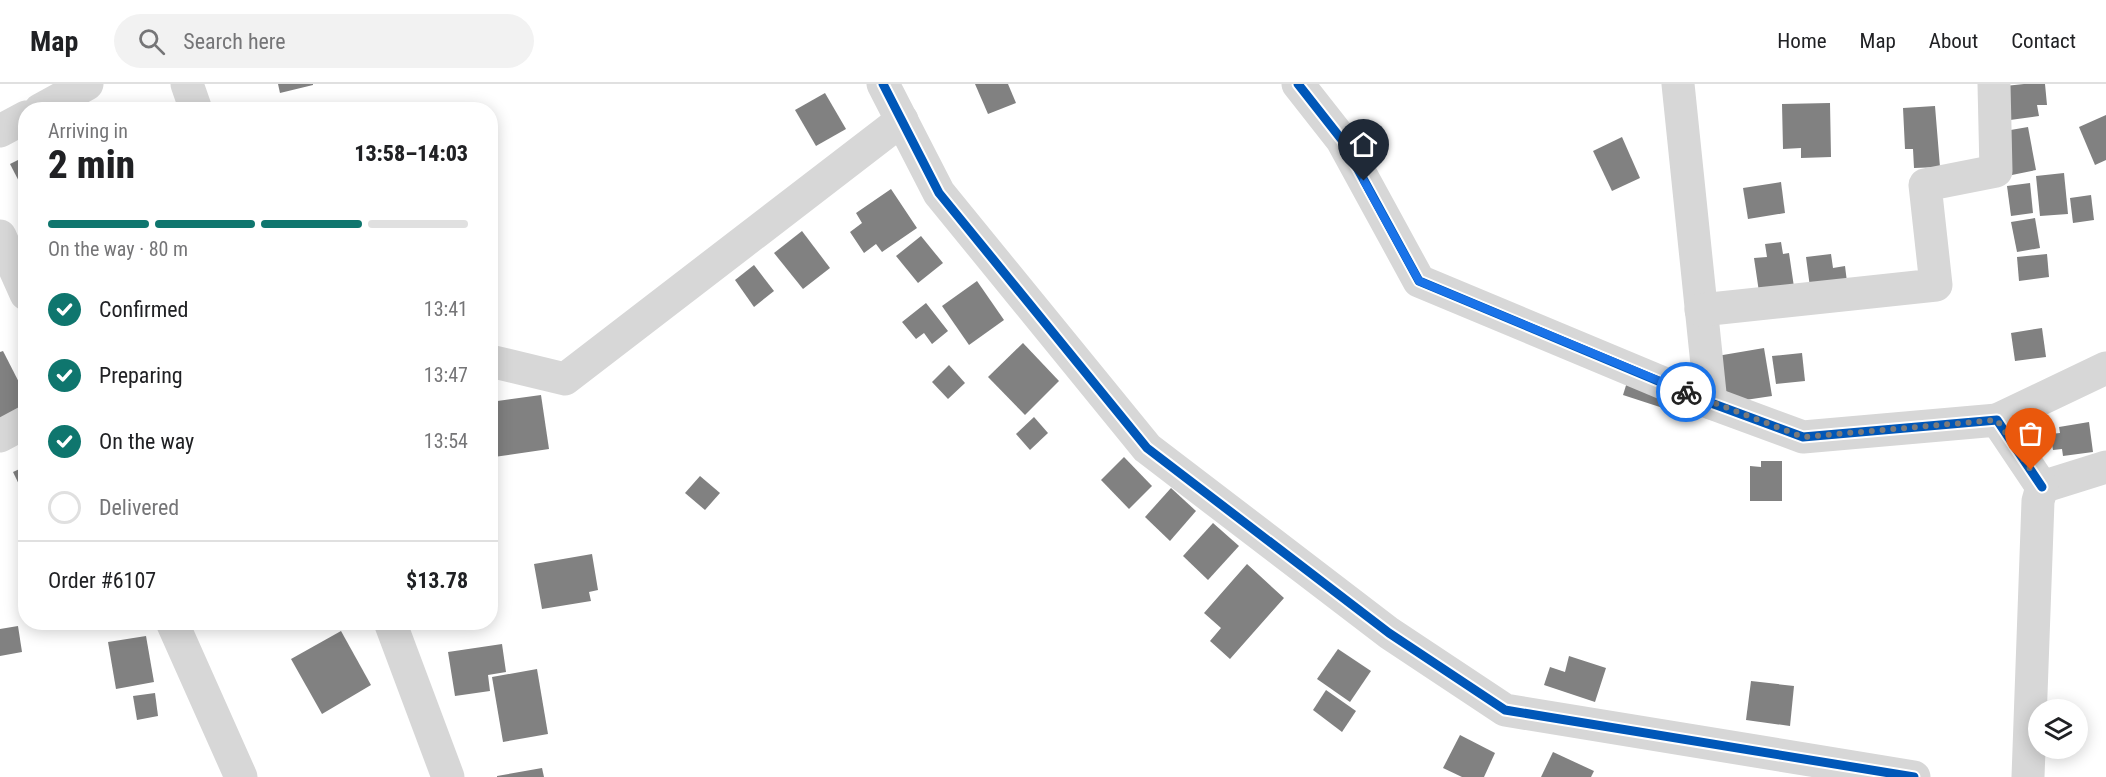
<!DOCTYPE html>
<meta charset="utf-8">
<style>
:root{--surface:#fff;--page:#f2f2f2;--text:#202124;--muted:#757577;--line:#e0e0e0;--accent:#0f766e}
body{margin:0;font-family:"Roboto Condensed",sans-serif;background:var(--page);color:var(--text);height:100vh;display:flex;flex-direction:column;font-size:22px;white-space:nowrap}
*{box-sizing:border-box;margin:0}
p{font-size:20px;color:var(--muted)}
.icon{flex:none;width:33px;height:33px;fill:none;stroke:currentColor;stroke-width:2;stroke-linecap:round;stroke-linejoin:round}
.map{position:relative;flex:1;overflow:hidden}
.panel{position:absolute;left:18px;top:18px;width:480px;height:528px;display:flex;flex-direction:column;background:var(--surface);border-radius:24px;box-shadow:0 3px 15px #0003}
.panel>*{flex:none}
.tools{position:absolute;left:2028px;top:615px;display:grid;gap:12px}
.tools a{display:grid;place-items:center;width:60px;height:60px;border-radius:50%;background:var(--surface);box-shadow:0 3px 15px #0003;font-size:30px}
.pin{position:absolute;display:grid;place-items:center;width:51px;height:51px;color:#fff;margin:-62px -26px;border-radius:50% 50% 50% 0;rotate:-45deg;box-shadow:0 0 6px #0007}
.pin .icon{rotate:45deg}
.courier{position:absolute;display:grid;place-items:center;width:60px;height:60px;margin:-30px;border:4px solid #1a73e8;border-radius:50%;background:#fff;color:#222;box-shadow:0 2px 8px #0007}
.overview em{font-style:normal;font-weight:800}
.overview div{display:flex;flex-direction:column-reverse}
.overview{display:flex;align-items:center;justify-content:space-between;height:102px;padding:0 30px}
h1{font-size:39px;font-weight:800;line-height:45px}
.bar{display:grid;grid-template-columns:repeat(4,1fr);gap:9px 6px;align-content:center;height:72px;padding:0 30px}
.bar i{height:8px;border-radius:4px;background:var(--line)}
.bar .active{background:var(--accent)}
.bar p{grid-column:span 4}
.line{display:flex;align-items:center;gap:15px;padding:0 30px;border-top:2px solid var(--line)}
.line div{flex:1}
ol{padding:0 30px;list-style:none}
li{display:flex;align-items:center;gap:18px;height:66px}
li p{margin-inline-start:auto}
li .icon{padding:6px;border-radius:50%;background:var(--accent);color:#fff;stroke-width:4}
li:last-child{color:var(--muted)}
li i{width:33px;height:33px;border:3px solid var(--line);border-radius:50%}
header{display:flex;align-items:center;gap:36px;box-sizing:border-box;height:84px;padding:0 30px;background:var(--surface);border-bottom:2px solid var(--line)}
header strong{font-size:28px}
nav{display:flex;gap:33px;margin-inline-start:auto;font-size:21px}
.search{width:420px;height:54px;background:var(--page);display:flex;align-items:center;gap:15px;box-sizing:border-box;padding:0 21px;border-radius:33px;color:var(--muted);font-size:22px}
.map>svg:first-child{display:block}
.building{fill:#818181}
.lines{fill:none;stroke-linecap:round;stroke-linejoin:round}
.minor{stroke:#d7d7d7;stroke-width:33}
.cycleway-casing{stroke:#fff;stroke-width:13}
.cycleway{stroke:#0057b8;stroke-width:9}
.done{stroke:#7a7a7a;stroke-width:6;stroke-dasharray:0 10.8}
.route{stroke:#1a73e8;stroke-width:8}
</style>
<header>
<strong>Map</strong>
<div class="search"><svg class="icon" aria-label="search" viewBox="0 0 24 24"><circle cx="10" cy="10" r="6"/><path d="M15 15l6 6"/></svg>Search here</div>
<nav><a>Home</a><a>Map</a><a>About</a><a>Contact</a></nav>
</header>
<div class="map">
<svg width="2106" height="693" viewBox="0 0 2106 693">
<rect width="100%" height="100%" fill="#fff"/>
<g class="building">
<polygon points="278,0 313,0 313,1 280,9"/>
<polygon points="975,0 1008,0 1016,19 988,30"/>
<polygon points="2024,0 2045,0 2047,21 2037,21 2039,32 2010,36 2005,2"/>
<polygon points="825,9 846,45 816,62 795,26"/>
<polygon points="1830,19 1831,73 1801,74 1801,64 1783,65 1782,20"/>
<polygon points="1935,22 1940,83 1914,84 1913,65 1905,65 1903,24"/>
<polygon points="2106,31 2106,76 2095,81 2079,43"/>
<polygon points="2028,43 2036,86 2007,92 1999,48"/>
<polygon points="1622,53 1640,94 1612,107 1593,67"/>
<polygon points="26,72 26,111 10,80"/>
<polygon points="2064,89 2068,130 2040,132 2036,92"/>
<polygon points="1781,98 1785,129 1748,135 1743,104"/>
<polygon points="2030,99 2033,129 2011,132 2007,102"/>
<polygon points="891,105 917,144 882,168 876,160 864,169 850,148 862,139 856,129"/>
<polygon points="2091,111 2094,136 2073,139 2070,114"/>
<polygon points="2035,134 2040,164 2017,168 2011,138"/>
<polygon points="802,147 830,184 803,205 774,169"/>
<polygon points="921,152 943,179 918,199 896,172"/>
<polygon points="1781,158 1783,170 1789,169 1794,203 1759,208 1754,174 1767,173 1765,160"/>
<polygon points="1831,170 1833,184 1845,182 1848,206 1811,211 1806,173"/>
<polygon points="2047,170 2049,193 2019,197 2017,173"/>
<polygon points="754,181 774,207 754,223 735,196"/>
<polygon points="977,197 1004,236 969,261 942,222"/>
<polygon points="926,219 948,247 932,260 924,249 916,255 902,238"/>
<polygon points="2042,244 2046,273 2015,277 2011,249"/>
<polygon points="1023,259 1059,297 1025,331 988,293"/>
<polygon points="1764,264 1772,312 1725,319 1717,272"/>
<polygon points="3,267 26,312 26,330 0,336 0,268"/>
<polygon points="1802,269 1805,297 1776,300 1772,272"/>
<polygon points="949,281 965,299 948,315 932,298"/>
<polygon points="1629,292 1672,306 1666,325 1623,311"/>
<polygon points="541,311 549,365 494,373 490,345 490,318"/>
<polygon points="1034,333 1048,349 1030,366 1016,350"/>
<polygon points="2089,338 2093,368 2063,372 2062,365 2053,366 2050,350 2060,349 2059,343"/>
<polygon points="1124,373 1152,402 1129,425 1101,396"/>
<polygon points="1761,377 1782,377 1782,417 1750,417 1750,382 1761,383"/>
<polygon points="26,382 26,415 13,388"/>
<polygon points="700,392 720,409 705,426 685,409"/>
<polygon points="1171,404 1196,427 1170,457 1145,433"/>
<polygon points="1213,439 1239,462 1208,496 1183,472"/>
<polygon points="592,470 598,506 589,508 591,517 542,525 534,480"/>
<polygon points="1247,480 1284,514 1230,575 1210,557 1221,544 1204,529"/>
<polygon points="18,542 22,568 0,572 0,545"/>
<polygon points="341,547 371,601 322,630 291,575"/>
<polygon points="146,552 154,598 116,605 108,558"/>
<polygon points="502,560 506,588 488,591 490,607 455,612 448,568"/>
<polygon points="1338,565 1371,587 1350,618 1317,595"/>
<polygon points="1569,572 1606,584 1595,618 1544,601 1550,583 1565,588"/>
<polygon points="537,585 548,650 503,658 492,593"/>
<polygon points="1751,597 1794,602 1790,642 1746,636"/>
<polygon points="1326,606 1356,627 1342,648 1313,626"/>
<polygon points="155,609 158,632 137,636 133,612"/>
<polygon points="1460,651 1495,669 1484,693 1462,693 1443,684"/>
<polygon points="1553,668 1594,687 1591,693 1541,693"/>
<polygon points="542,684 544,693 497,693 497,692"/>
</g>
<g class="lines">
<g class="minor">
<polyline points="187,0 196,26"/>
<polyline points="883,0 939,109 1147,364 1389,549 1505,626 1914,693"/>
<polyline points="1298,0 1342,56 1419,197 1711,319 1803,353 1997,336 2042,403"/>
<polyline points="1678,0 1711,319"/>
<polyline points="40,26 87,0"/>
<polyline points="0,47 26,33"/>
<polyline points="0,152 26,210"/>
<polyline points="1701,226 1936,201 1925,101 1996,87 1994,0"/>
<polyline points="490,277 565,295 902,36"/>
<polyline points="1997,336 2106,284"/>
<polyline points="0,352 26,338"/>
<polyline points="2042,403 2106,383"/>
<polyline points="172,538 241,693"/>
<polyline points="390,538 448,693"/>
<polyline points="2028,693 2038,417 2042,403"/>
</g>
<g class="cycleway-casing">
<g id="cycleway">
<polyline points="883,0 939,109 1147,364 1389,549 1505,626 1914,693"/>
<polyline points="1298,0 1342,56 1419,197 1711,319 1803,353 1997,336 2042,403"/>
</g>
</g>
<use href="#cycleway" class="cycleway"/>
</g>
<g class="lines">
<polyline class="done" points="1686,308 1803,353 1997,336 2031,386"/>
<polyline class="route" points="1364,97 1419,197 1686,308"/>
</g>
</svg>
<div class="tools">
<a><svg class="icon" aria-label="layers" viewBox="0 0 24 24"><path d="M12 4l9 5-9 5-9-5zM3 14l9 5 9-5"/></svg></a>
</div>
<div class="pin" style="left:2031px;top:386px;background:#ea580c"><svg class="icon" aria-label="bag" viewBox="0 0 24 24"><path d="M5 8h14l-1 12H6zM9 8a3 3 0 0 1 6 0"/></svg></div>
<div class="pin" style="left:1364px;top:97px;background:#1f2937"><svg class="icon" aria-label="home" viewBox="0 0 24 24"><path d="M3 11l9-7 9 7M6 9v11h12V9"/></svg></div>
<div class="courier" style="left:1686px;top:308px"><svg class="icon" aria-label="bike" viewBox="0 0 24 24"><circle cx="6" cy="16" r="4"/><circle cx="18" cy="16" r="4"/><path d="M6 16l4-8h5l3 8M10 8l3 8H6M13 5h3"/></svg></div>
<section class="panel">
<div class="overview"><div><h1>2 min</h1><p>Arriving in</p></div><em>13:58–14:03</em></div>
<div class="bar"><i class="active"></i><i class="active"></i><i class="active"></i><i></i><p>On the way · 80 m</p></div>
<ol>
<li><svg class="icon" aria-label="check" viewBox="0 0 24 24"><path d="M5 12l5 5 9-10"/></svg>Confirmed<p>13:41</p></li>
<li><svg class="icon" aria-label="check" viewBox="0 0 24 24"><path d="M5 12l5 5 9-10"/></svg>Preparing<p>13:47</p></li>
<li><svg class="icon" aria-label="check" viewBox="0 0 24 24"><path d="M5 12l5 5 9-10"/></svg>On the way<p>13:54</p></li>
<li><i></i>Delivered</li>
</ol>
<div class="line" style="height:78px"><div>Order #6107</div><b>$13.78</b></div>
</section>
</div>
